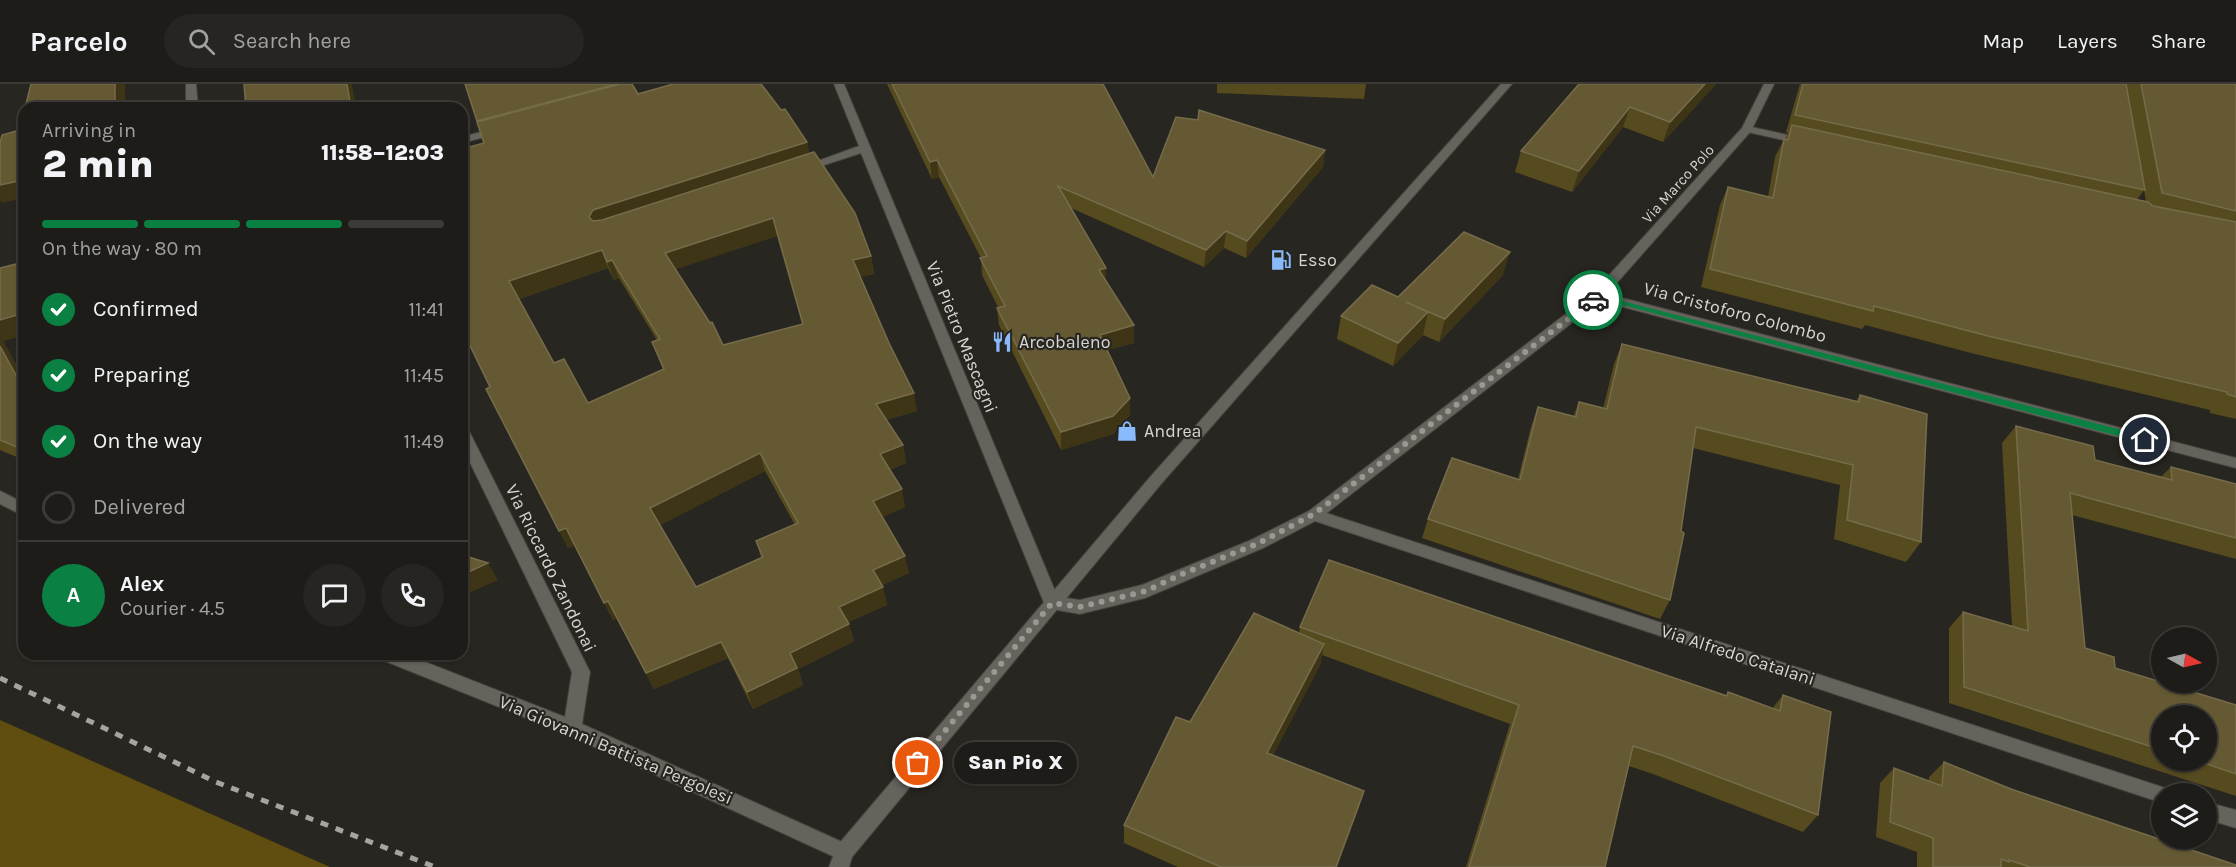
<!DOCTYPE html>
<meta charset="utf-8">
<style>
:root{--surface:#1e1c18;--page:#262521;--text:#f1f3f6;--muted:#a1a1a2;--line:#3c3a37;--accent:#0b8043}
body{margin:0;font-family:Karla,sans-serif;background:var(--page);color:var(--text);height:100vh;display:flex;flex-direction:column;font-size:22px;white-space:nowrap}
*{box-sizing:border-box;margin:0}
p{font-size:20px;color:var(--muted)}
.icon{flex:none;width:33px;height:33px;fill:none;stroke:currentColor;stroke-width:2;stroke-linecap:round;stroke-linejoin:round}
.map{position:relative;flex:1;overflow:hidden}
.sheet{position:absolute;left:18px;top:18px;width:450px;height:558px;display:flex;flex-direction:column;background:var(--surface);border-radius:18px;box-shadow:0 2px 4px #0004,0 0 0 2px var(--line)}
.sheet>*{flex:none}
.needle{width:39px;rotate:98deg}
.controls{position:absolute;left:2151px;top:543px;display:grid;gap:12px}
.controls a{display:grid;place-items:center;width:66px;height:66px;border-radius:50%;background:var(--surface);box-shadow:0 2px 4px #0004,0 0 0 2px var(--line);font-size:30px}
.pin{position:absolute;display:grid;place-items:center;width:51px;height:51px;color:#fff;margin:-26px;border:3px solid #fff;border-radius:50%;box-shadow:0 2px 6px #0007}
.courier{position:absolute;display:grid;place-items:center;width:60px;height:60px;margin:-30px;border:4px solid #0b8043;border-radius:50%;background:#fff;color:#222;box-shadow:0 2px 8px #0007}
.bubble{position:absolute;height:42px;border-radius:21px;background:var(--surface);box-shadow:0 2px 4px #0004,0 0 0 2px var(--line);font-size:20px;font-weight:800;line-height:42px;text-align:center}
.overview em{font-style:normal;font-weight:800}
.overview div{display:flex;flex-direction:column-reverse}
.overview{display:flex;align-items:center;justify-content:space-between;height:102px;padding:0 24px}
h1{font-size:39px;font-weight:800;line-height:45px}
.bar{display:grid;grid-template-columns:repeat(4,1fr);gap:9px 6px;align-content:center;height:72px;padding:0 24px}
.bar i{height:8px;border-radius:4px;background:var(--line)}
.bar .active{background:var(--accent)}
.bar p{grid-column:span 4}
.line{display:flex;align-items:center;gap:15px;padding:0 24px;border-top:2px solid var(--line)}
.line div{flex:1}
.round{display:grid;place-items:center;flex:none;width:63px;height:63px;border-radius:32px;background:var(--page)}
ol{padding:0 24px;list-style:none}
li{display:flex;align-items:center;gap:18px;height:66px}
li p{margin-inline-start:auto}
li .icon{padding:6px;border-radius:50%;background:var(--accent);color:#fff;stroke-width:4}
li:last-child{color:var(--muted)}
li i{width:33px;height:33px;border:3px solid var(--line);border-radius:50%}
header{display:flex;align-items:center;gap:36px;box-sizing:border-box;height:84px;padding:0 30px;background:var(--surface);border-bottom:2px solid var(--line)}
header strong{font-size:28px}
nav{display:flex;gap:33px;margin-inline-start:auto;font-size:21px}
.search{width:420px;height:54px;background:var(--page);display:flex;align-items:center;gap:15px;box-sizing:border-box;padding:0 21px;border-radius:33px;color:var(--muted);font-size:22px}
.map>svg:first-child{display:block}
.green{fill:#5f4e0f}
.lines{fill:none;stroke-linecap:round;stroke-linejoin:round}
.minor-casing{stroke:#44433e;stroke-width:2}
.tertiary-casing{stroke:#44433e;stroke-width:2}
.secondary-casing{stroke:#44433e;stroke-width:2}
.minor{fill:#65635b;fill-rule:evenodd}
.tertiary{fill:#65635b;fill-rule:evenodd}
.secondary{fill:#65635b;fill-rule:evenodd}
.rail{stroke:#a6a4a0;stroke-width:5;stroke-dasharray:8 8;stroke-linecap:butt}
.wall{fill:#564a1f;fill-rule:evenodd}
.shaded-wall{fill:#3e3517}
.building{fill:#645932;stroke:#766c4b;stroke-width:1.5;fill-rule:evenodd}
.route{fill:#0b8043}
.done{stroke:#9a9894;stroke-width:6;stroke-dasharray:0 10.8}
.labels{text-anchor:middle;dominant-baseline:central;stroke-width:4.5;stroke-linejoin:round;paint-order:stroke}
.far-street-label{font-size:15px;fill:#d7d6d2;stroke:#282620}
.poi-label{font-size:18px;fill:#d7d6d2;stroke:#282620;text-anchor:start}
.street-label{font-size:18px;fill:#d7d6d2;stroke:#282620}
</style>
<header>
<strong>Parcelo</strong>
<div class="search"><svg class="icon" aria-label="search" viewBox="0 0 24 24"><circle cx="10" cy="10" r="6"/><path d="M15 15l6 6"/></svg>Search here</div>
<nav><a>Map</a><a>Layers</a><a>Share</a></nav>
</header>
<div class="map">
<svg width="2236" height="783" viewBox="0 0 2236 783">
<rect width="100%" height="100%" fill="#282620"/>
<polygon class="green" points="0,636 330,783 0,783"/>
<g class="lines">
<g class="minor-casing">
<g id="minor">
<polygon points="186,0 196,0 198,24 186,24"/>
<polygon points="834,0 844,0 1060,519 1058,524 1052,526 1046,524 1044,519 861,69 806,87 802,89 796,85 859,62"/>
<polygon points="1747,42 1810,56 1812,58 1806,61 1743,47 1743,43"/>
<polygon points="500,43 506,46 504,48 462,59 462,53"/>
<polygon points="462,342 469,347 590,588 582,640 851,762 854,768 851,774 844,777 837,774 566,650 380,575 378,570 405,570 565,633 572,588 462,362"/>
<polygon points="0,407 24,419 24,432 0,420"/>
<polygon points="1314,425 2162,703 2169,705 2171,710 2162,710 2162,719 1309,435 1306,431 1309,427"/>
<polygon points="2206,718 2236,726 2236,744 2206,735"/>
</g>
</g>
<g class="tertiary-casing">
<polygon id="tertiary" points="1764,0 1774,0 1751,47 1607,210 2236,374 2236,384 1600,217 1319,435 1263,464 1145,514 1080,530 1046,524 1044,519 1046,514 1052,512 1080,516 1142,501 1251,456 1309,427 1593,209 1742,44"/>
</g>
<g class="secondary-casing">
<polygon id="secondary" points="1501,0 1512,0 1161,400 852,773 849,783 829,783 837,762 1151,392"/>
</g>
<use href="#minor" class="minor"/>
<use href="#tertiary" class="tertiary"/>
<use href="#secondary" class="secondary"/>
<polyline class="rail" points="0,594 216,698 435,783"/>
</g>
<g class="wall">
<polygon points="887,0 1103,0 1153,93 1325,66 1323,83 1246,174 1224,164 1204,183 1071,124 1106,198 1134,259 1107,266 1130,331 1113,350 1061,366 999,241 997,224 998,223 982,191 981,174 939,93 932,95"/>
<polygon points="1217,0 1366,0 1364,15 1217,9"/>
<polygon points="1579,0 1716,0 1663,58 1623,43 1572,108 1515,88 1521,67"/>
<path d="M 1800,0 L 2236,0 L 2236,335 L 2210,329 L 2210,326 L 1975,270 L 1865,241 L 1862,245 L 1701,203 L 1720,121 L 1728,103 L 1768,113 L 1775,73 L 1784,55 L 1785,55 L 1788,49 L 1786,48 ZM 2144,106 L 2146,118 L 2137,116 Z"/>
<path d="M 638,10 L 807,58 L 809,70 L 871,172 L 874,190 L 860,193 L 917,327 L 886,336 L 903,361 L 906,379 L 889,386 L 905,423 L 882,433 L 909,489 L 882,501 L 887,521 L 848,538 L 854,557 L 798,585 L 803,601 L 753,625 L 728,574 L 654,605 L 617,534 L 613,536 L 575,461 L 568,464 L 490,303 L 484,59 ZM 777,152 L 802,240 L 723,261 L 675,185 ZM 608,184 L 614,196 L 619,194 L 657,256 L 652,258 L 663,286 L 588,319 L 554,279 L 519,215 ZM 765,387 L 795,441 L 756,457 L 761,474 L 696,503 L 660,441 Z"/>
<polygon points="24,178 24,251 3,257 24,295 24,376 0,366 0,184"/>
<polygon points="1503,191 1439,258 1423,251 1393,282 1337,255 1341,232 1398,213"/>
<polygon points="1622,260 1856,317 1860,311 1921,458 1906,478 1834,455 1840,401 1693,364 1670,516 1660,535 1422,454 1428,435 1518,395 1531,343 1538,323 1573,333 1579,318 1603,325 1614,280"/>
<path d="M 2016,342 L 2095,376 L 2161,393 L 2171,383 L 2236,400 L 2236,475 L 2072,431 L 2085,564 L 2115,584 L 2236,621 L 2236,712 L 1949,619 L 1949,544 L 1963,528 L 2012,542 L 2002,359 ZM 2162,632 L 2206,676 L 2162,676 Z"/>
<polygon points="1300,543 1726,611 1728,608 1772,625 1783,611 1818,731 1803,748 1653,690 1629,682 1605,783 1466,783 1510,640 1322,571 1320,581 1273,671 1364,707 1358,726 1337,783 1178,783 1124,759 1124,741 1190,638 1299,549"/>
<polygon points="1944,678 2011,705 2236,783 1917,783 1917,768 1876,753 1880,699 1894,684 1929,697 1929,693"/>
</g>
<g class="shaded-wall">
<rect x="115" y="0" width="10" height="24"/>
<polygon points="347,0 352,0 356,24 351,24"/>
<polygon points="617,0 481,46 477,37"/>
<polygon points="1705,0 1716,0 1663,58 1670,38"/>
<polygon points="1630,23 1623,43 1572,108 1579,87"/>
<polygon points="807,58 811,75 599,144 589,133 593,126"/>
<polygon points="1325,66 1323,83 1246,174 1247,157"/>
<polygon points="937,76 939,93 932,95 930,78"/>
<polygon points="24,96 24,114 2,119 0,116 0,101"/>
<polygon points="773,134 777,152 671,187 665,169"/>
<polygon points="1226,147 1224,164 1204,183 1206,166"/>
<polygon points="602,166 608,184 518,215 509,197"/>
<polygon points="1510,168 1503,191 1439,258 1445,235"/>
<polygon points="871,172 874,190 856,194 853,176"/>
<polygon points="612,176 619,194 614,196 607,178"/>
<polygon points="1106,184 1106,201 1099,186"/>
<polygon points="1428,228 1423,251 1393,282 1398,259"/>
<polygon points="24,229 24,251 3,257 24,295 24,306 0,262 0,236"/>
<polygon points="1134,241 1134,259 1100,268 1100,251"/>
<polygon points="914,309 917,327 879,338 876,320"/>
<polygon points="1130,314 1130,331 1113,350 1061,366 1061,348"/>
<polygon points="903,361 906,379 883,388 880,370"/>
<polygon points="760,369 765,387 658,442 650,424"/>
<polygon points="902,405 905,423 877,435 873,417"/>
<polygon points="566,444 575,461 568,464 559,447"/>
<polygon points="905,472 909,489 877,503 873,486"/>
<polygon points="488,479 498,496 462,512 462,491"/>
<polygon points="883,503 887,521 844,540 839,523"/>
<polygon points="608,517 617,534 613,536 604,519"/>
<polygon points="849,540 854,557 798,585 803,601 753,625 747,608 790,569"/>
<polygon points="721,558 728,574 654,605 646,589"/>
<polygon points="1324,560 1320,581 1264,689 1267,669"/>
<polygon points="1364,707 1358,726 1337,783 1336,783"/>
</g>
<g class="building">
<polygon points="31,0 115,0 115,24 25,24"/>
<polygon points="244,0 347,0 351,24 246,24"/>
<polygon points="465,0 617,0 477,37"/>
<path d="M 620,0 L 632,0 L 638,10 L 673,0 L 761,0 L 781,26 L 785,25 L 807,58 L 593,126 L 589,133 L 593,137 L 602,136 L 814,68 L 855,129 L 871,172 L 853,176 L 889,259 L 914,309 L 876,320 L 903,361 L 880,370 L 902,405 L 873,417 L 905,472 L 873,486 L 883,503 L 839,523 L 849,540 L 790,569 L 797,584 L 747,608 L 721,558 L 646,589 L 608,517 L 604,519 L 566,444 L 559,447 L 486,305 L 490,303 L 462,245 L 462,65 L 484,59 L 477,38 ZM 773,134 L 803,240 L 723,261 L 712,238 L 710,239 L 665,169 ZM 602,166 L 607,178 L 612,176 L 660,255 L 652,258 L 664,285 L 588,319 L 564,275 L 554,279 L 509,197 ZM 760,369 L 798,439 L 756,457 L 763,473 L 696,503 L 650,424 Z"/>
<polygon points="892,0 1103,0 1153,93 1176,33 1198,36 1199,26 1325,66 1247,157 1226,147 1206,166 1058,102 1106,184 1099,186 1134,241 1100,251 1130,314 1113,332 1061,348 997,224 1005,222 980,174 987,172 937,76 930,78"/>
<polygon points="1579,0 1705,0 1670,38 1630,23 1579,87 1521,67"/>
<polygon points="1803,0 2126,0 2145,106 1795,31"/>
<polygon points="2141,0 2236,0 2236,127 2162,109"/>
<polygon points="24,29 24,96 0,101 0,59 2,51 20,46"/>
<polygon points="1792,41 2148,118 2153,122 2236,138 2236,313 2227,310 2227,308 1988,252 1874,222 1873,227 1710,185 1728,103 1773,114 1784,55 1788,56"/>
<polygon points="1464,148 1510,168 1445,235 1406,218 1428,228 1398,259 1341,232 1372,201 1398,213"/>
<polygon points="24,178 24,229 0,236 0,184"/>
<polygon points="1622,260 1859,318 1860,311 1927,330 1921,458 1847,436 1853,381 1696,343 1681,447 1684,449 1670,516 1428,435 1452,374 1520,396 1538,323 1576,333 1579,318 1607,325"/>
<polygon points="0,262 24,306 24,366 0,356"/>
<polygon points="2016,342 2093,362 2095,376 2172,396 2171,383 2236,400 2236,454 2070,409 2085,564 2114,573 2115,584 2236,621 2236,690 2195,676 2206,676 2206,632 2162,632 2162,666 1964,603 1963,528 2028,547"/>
<polygon points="462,471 488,479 462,491"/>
<polygon points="1329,476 1727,612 1728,608 1780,627 1783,611 1831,628 1818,731 1664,672 1633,662 1605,783 1469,783 1519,621 1300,543"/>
<polygon points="1254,529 1324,560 1267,669 1364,707 1336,783 1221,783 1124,741 1176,633 1190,638"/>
<polygon points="1944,678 2011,705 2236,781 2236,783 2030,783 2009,776 2009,778 2001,775 2001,783 1933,783 1933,754 1890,738 1894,684 1942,702"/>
</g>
<polygon class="route" points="1595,210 2145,352 2150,356 2145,359 1600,215 1590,218 1590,214"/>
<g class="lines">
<polyline class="done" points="918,679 1052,519 1080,523 1146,507 1182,490 1257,460 1314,430 1593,216"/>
</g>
<defs>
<g id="fuel-bare" transform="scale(1.62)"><path d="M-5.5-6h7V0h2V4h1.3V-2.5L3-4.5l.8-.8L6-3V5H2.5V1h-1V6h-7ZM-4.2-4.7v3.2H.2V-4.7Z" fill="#88bafc" stroke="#282620" stroke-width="2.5" paint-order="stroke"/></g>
<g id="restaurant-bare" transform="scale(1.62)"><path d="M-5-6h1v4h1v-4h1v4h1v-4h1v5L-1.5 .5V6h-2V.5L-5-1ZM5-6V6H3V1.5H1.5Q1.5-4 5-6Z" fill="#88bafc" stroke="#282620" stroke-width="2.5" paint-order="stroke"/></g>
<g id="shop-bare" transform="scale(1.62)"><path d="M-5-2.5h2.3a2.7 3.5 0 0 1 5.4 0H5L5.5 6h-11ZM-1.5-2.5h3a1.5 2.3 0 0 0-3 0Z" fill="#88bafc" stroke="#282620" stroke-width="2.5" paint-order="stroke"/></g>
</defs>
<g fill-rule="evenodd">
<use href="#fuel-bare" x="1281" y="176"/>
<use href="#restaurant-bare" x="1002" y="258"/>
<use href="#shop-bare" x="1127" y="347"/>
</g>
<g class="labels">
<g class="far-street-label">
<text transform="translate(1678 100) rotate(-48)">Via Marco Polo</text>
</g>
<g class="poi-label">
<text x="1298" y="176">Esso</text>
<text x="1019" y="258">Arcobaleno</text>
<text x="1144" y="347">Andrea</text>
</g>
<g class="street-label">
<text transform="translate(1735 228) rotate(15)">Via Cristoforo Colombo</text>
<text transform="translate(962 253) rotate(68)">Via Pietro Mascagni</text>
<text transform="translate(551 484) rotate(64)">Via Riccardo Zandonai</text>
<text transform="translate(1738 571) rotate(18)">Via Alfredo Catalani</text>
<text transform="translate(616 666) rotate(23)">Via Giovanni Battista Pergolesi</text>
</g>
</g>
</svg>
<div class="controls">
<a><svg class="needle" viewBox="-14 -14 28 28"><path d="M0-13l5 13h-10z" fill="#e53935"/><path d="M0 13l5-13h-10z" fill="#a1a1a2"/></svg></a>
<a><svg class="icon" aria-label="locate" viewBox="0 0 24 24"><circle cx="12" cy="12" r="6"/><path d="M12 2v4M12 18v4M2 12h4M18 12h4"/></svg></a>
<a><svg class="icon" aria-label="layers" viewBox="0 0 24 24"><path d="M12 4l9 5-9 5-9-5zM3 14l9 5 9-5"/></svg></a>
</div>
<div class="pin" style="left:918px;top:679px;background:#ea580c"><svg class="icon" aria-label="bag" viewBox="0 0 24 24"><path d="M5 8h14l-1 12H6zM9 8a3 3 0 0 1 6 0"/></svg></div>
<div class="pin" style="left:2145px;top:356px;background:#1f2937"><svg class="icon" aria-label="home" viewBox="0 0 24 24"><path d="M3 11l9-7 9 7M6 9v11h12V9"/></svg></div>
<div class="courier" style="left:1593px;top:216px"><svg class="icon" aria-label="car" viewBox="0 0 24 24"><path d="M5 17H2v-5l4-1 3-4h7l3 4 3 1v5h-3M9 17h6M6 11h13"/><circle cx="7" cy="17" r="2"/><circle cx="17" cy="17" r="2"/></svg></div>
<div class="bubble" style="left:954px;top:658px;width:123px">San Pio X</div>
<section class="sheet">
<div class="overview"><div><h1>2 min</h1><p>Arriving in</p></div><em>11:58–12:03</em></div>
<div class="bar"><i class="active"></i><i class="active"></i><i class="active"></i><i></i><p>On the way · 80 m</p></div>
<ol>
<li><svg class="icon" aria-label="check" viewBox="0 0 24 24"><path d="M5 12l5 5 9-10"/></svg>Confirmed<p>11:41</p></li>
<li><svg class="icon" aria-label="check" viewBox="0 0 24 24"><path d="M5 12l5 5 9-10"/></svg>Preparing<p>11:45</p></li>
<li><svg class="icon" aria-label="check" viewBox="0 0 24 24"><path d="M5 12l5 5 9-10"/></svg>On the way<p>11:49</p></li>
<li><i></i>Delivered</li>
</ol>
<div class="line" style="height:108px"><b class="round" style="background:var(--accent);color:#fff">A</b><div><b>Alex</b><p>Courier · 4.5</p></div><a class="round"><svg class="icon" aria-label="chat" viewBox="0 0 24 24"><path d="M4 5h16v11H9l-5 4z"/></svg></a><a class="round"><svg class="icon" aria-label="phone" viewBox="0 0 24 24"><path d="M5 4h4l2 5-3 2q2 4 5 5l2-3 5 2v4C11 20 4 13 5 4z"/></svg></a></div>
</section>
</div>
